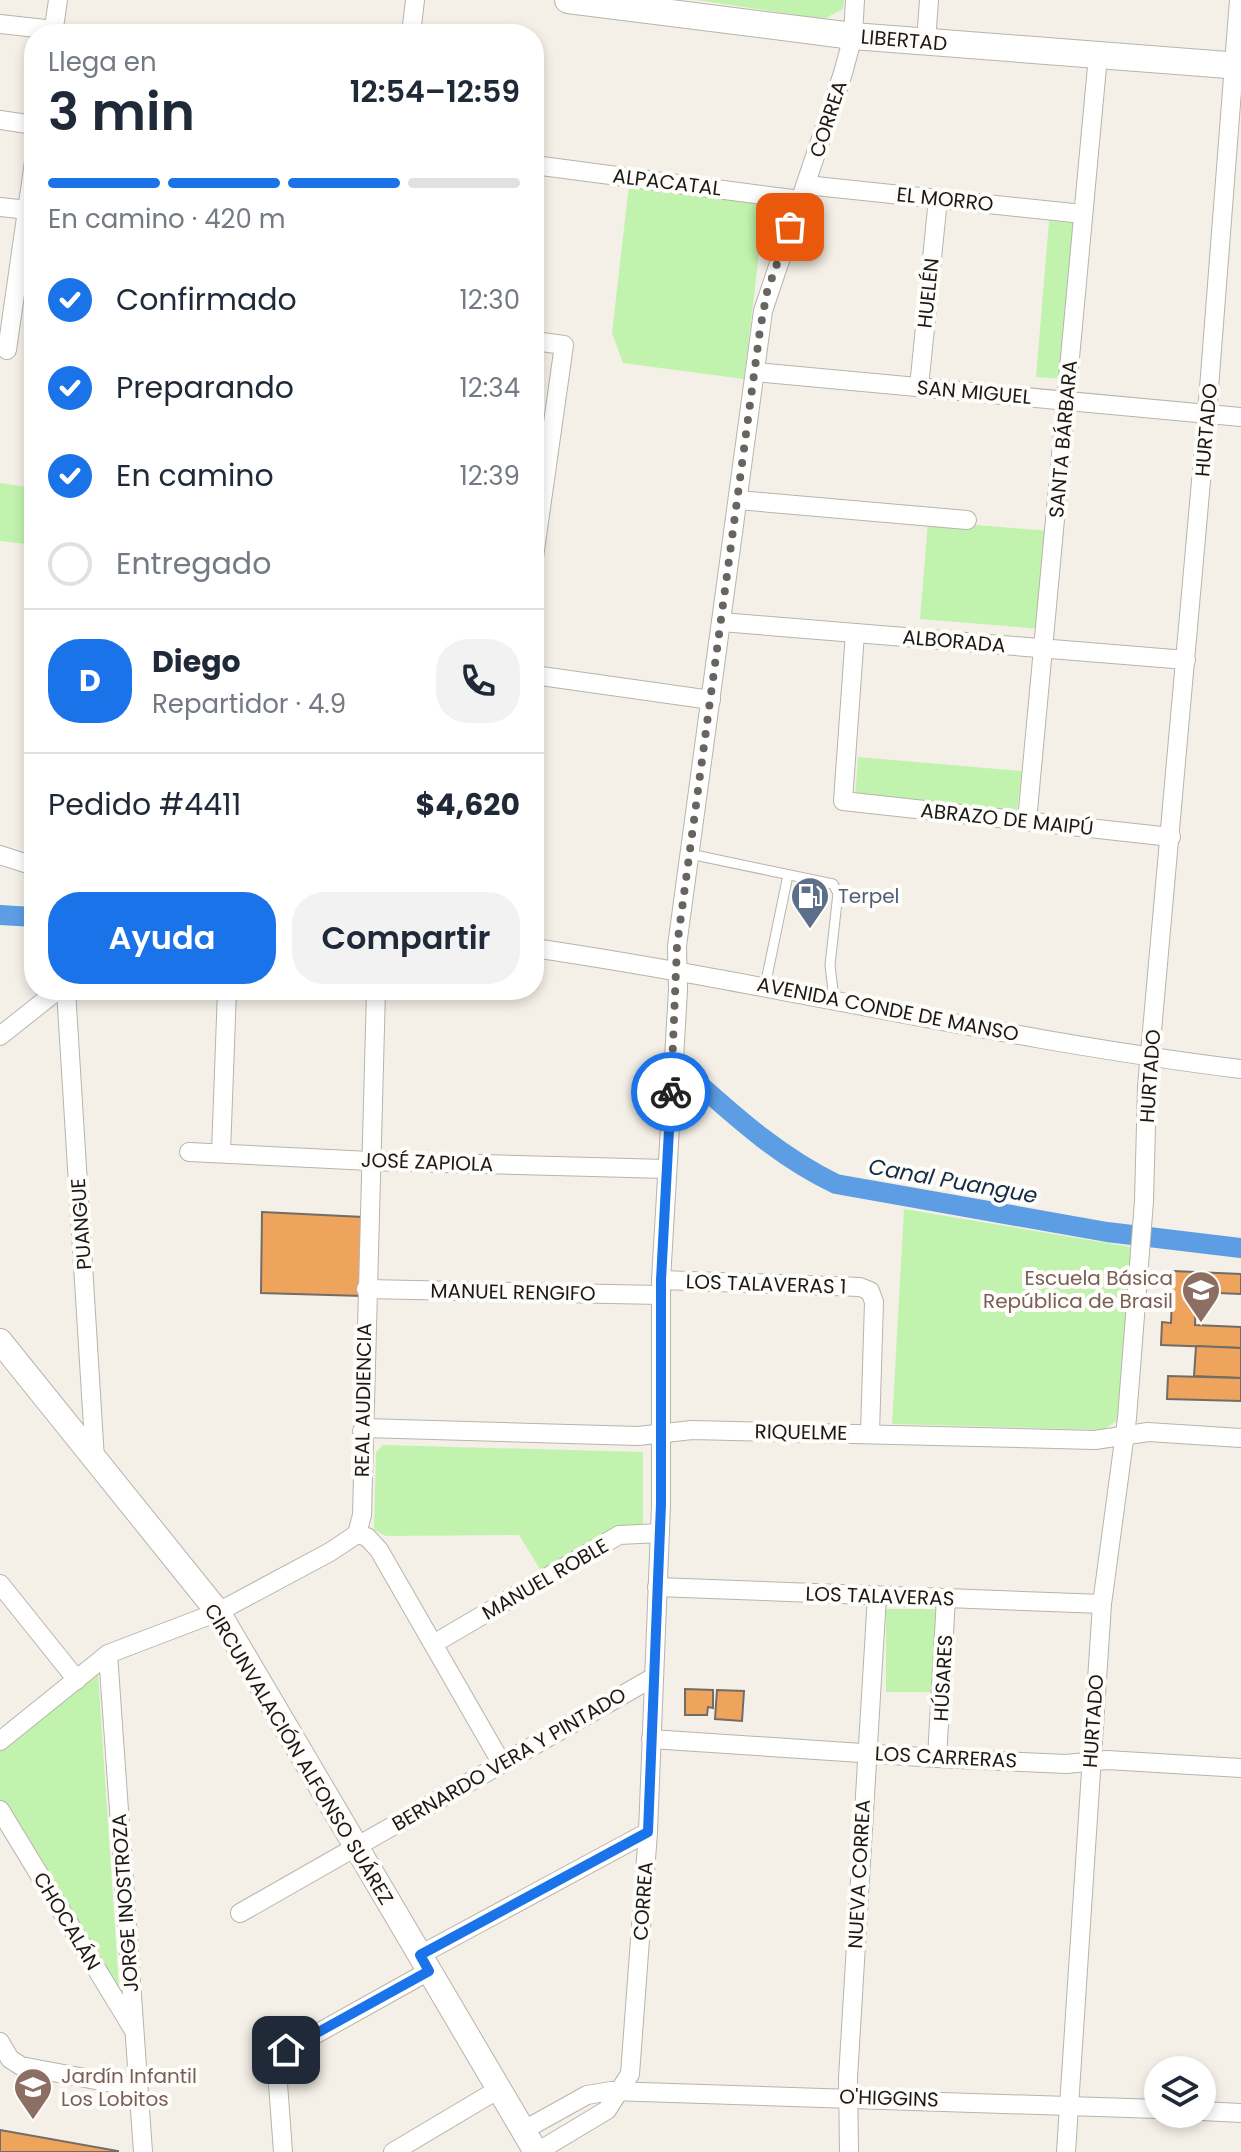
<!DOCTYPE html>
<html lang="es">
<meta charset="utf-8">
<style>
:root{--surface:#fff;--page:#f2f2f3;--text:#1f2937;--muted:#747a83;--line:#e0e1e3;--accent:#1a73e8}
body{margin:0;font-family:Poppins,sans-serif;background:var(--page);color:var(--text);height:100vh;display:flex;flex-direction:column;font-size:30px;white-space:nowrap}
*{box-sizing:border-box;margin:0}
p{font-size:26px;color:var(--muted)}
.icon{flex:none;width:44px;height:44px;fill:none;stroke:currentColor;stroke-width:2;stroke-linecap:round;stroke-linejoin:round}
.map{position:relative;flex:1;overflow:hidden}
.side{position:absolute;left:24px;top:24px;width:520px;height:976px;display:flex;flex-direction:column;background:var(--surface);border-radius:32px;box-shadow:0 4px 12px #0003}
.side>*{flex:none}
.tools{position:absolute;left:1144px;top:2056px;display:grid;gap:16px}
.tools a{display:grid;place-items:center;width:72px;height:72px;border-radius:50%;background:var(--surface);box-shadow:0 4px 12px #0003;font-size:40px}
.pin{position:absolute;display:grid;place-items:center;width:68px;height:68px;color:#fff;margin:-34px;border-radius:16px;box-shadow:0 4px 12px #0006}
.courier{position:absolute;display:grid;place-items:center;width:80px;height:80px;margin:-40px;border:6px solid #1a73e8;border-radius:50%;background:#fff;color:#222;box-shadow:0 2px 10px #0007}
.headline em{font-style:normal;font-weight:600}
.headline div{display:flex;flex-direction:column-reverse}
.headline{display:flex;align-items:center;justify-content:space-between;height:136px;padding:0 24px}
h1{font-size:52px;font-weight:600;line-height:60px}
.bar{display:grid;grid-template-columns:repeat(4,1fr);gap:12px 8px;align-content:center;height:96px;padding:0 24px}
.bar i{height:10px;border-radius:6px;background:var(--line)}
.bar .selected{background:var(--accent)}
.bar p{grid-column:span 4}
.line{display:flex;align-items:center;gap:20px;padding:0 24px;border-top:2px solid var(--line)}
.line div{flex:1}
.round{display:grid;place-items:center;flex:none;width:84px;height:84px;border-radius:32px;background:var(--page)}
ol{padding:0 24px;list-style:none}
li{display:flex;align-items:center;gap:24px;height:88px}
li p{margin-inline-start:auto}
li .icon{padding:8px;border-radius:50%;background:var(--accent);color:#fff;stroke-width:4}
li:last-child{color:var(--muted)}
li i{width:44px;height:44px;border:4px solid var(--line);border-radius:50%}
.cta{display:flex;gap:16px;margin-top:auto;padding:16px 24px}
.cta a{flex:1;height:92px;border-radius:32px;background:var(--accent);color:#fff;font-size:32px;font-weight:600;line-height:92px;text-align:center}
.cta a+a{background:var(--page);color:var(--text)}
.map>svg:first-child{display:block}
.green{fill:#c1f3ae}
.lines{fill:none;stroke-linecap:round;stroke-linejoin:round}
.canal{stroke:#5c9de4;stroke-width:20}
.building{fill:#efa45d;stroke:#726c66;stroke-width:2}
.service-casing{stroke:#b8b4ac;stroke-width:11}
.minor-casing{stroke:#b8b4ac;stroke-width:20}
.tertiary-casing{stroke:#b8b4ac;stroke-width:26}
.secondary-casing{stroke:#b8b4ac;stroke-width:28}
.service{stroke:#fff;stroke-width:9}
.minor{stroke:#fff;stroke-width:18}
.tertiary{stroke:#fff;stroke-width:24}
.secondary{stroke:#fff;stroke-width:26}
.done{stroke:#686560;stroke-width:8;stroke-dasharray:0 14.4}
.route{stroke:#1a73e8;stroke-width:10}
.labels{text-anchor:middle;dominant-baseline:central;stroke-width:8;stroke-linejoin:round;paint-order:stroke}
.street-label{font-size:20px;fill:#1c1a17;stroke:#fffdfa}
.service-label{font-size:20px;fill:#4e5e75;stroke:#fffdfa;text-anchor:start}
.education-label{font-size:20px;fill:#785e54;stroke:#fffdfa;text-anchor:end}
.water-label{font-size:22px;font-style:italic;fill:#112c49;stroke:#fffdfa}
</style>
<div class="map">
<svg width="1241" height="2152" viewBox="0 0 1241 2152">
<rect width="100%" height="100%" fill="#f4f0e7"/>
<g class="green">
<polygon points="696,0 844,0 843,9 824,19"/>
<polygon points="629,185 782,204 759,254 744,379 623,363 612,333"/>
<polygon points="1049,221 1074,223 1061,379 1036,377"/>
<polygon points="0,483 34,488 34,545 0,541"/>
<polygon points="928,521 1049,531 1041,629 920,619"/>
<polygon points="858,757 1022,771 1017,811 855,797"/>
<polygon points="904,1209 1131,1247 1118,1420 1103,1430 892,1424"/>
<polygon points="383,1445 643,1452 643,1529 543,1574 519,1535 386,1536 374,1530 376,1452"/>
<rect x="886" y="1609" width="50" height="83"/>
<polygon points="98,1673 120,2002 0,1800 0,1749"/>
</g>
<g class="lines">
<g class="canal">
<polyline points="0,915 34,917"/>
<path d="M 692,1078 C 738,1119 780,1157 836,1184 L 1107,1232 L 1241,1248"/>
</g>
</g>
<g class="building">
<polygon points="262,1212 363,1217 362,1296 261,1293"/>
<polygon points="1173,1271 1241,1274 1241,1294 1196,1292 1195,1325 1241,1327 1241,1348 1161,1345 1162,1322 1171,1323"/>
<polygon points="1196,1346 1241,1348 1241,1378 1194,1376"/>
<polygon points="1168,1376 1241,1378 1241,1401 1167,1399"/>
<polygon points="685,1689 713,1690 713,1708 708,1707 707,1715 685,1715"/>
<polygon points="717,1690 744,1691 742,1721 715,1719"/>
<polygon points="0,2130 118,2151 118,2152 0,2152"/>
</g>
<g class="lines">
<g class="service-casing">
<g id="service">
<polyline points="690,854 833,884 838,893 830,965 834,999"/>
<polyline points="765,986 788,875"/>
</g>
</g>
<g class="minor-casing">
<g id="minor">
<polyline points="0,24 54,30"/>
<polyline points="53,34 58,0"/>
<polyline points="411,34 415,0"/>
<polyline points="926,42 929,0"/>
<polyline points="0,120 34,125"/>
<polyline points="534,165 800,200"/>
<polyline points="806,185 1083,214"/>
<polyline points="0,207 28,210"/>
<polyline points="534,341 564,345 534,557"/>
<polyline points="7,350 34,162"/>
<polyline points="755,372 1241,417"/>
<polyline points="919,387 938,199"/>
<polyline points="738,500 967,520"/>
<polyline points="721,622 1186,660"/>
<polyline points="855,633 843,801 1171,837"/>
<polyline points="534,675 711,700"/>
<polyline points="1027,821 1098,56"/>
<polyline points="0,855 34,866"/>
<path d="M 534,948 C 771,983 1004,1040 1241,1069"/>
<polyline points="66,990 95,1459"/>
<polyline points="0,1036 58,990"/>
<polyline points="189,1152 370,1161 666,1169"/>
<polyline points="221,1153 227,990"/>
<polyline points="661,1280 860,1287 870,1291 874,1302 870,1433"/>
<polyline points="366,1289 661,1295"/>
<polyline points="362,1431 365,1428 638,1436 692,1430 1095,1440 1148,1432 1241,1438"/>
<polyline points="357,1534 362,1515 376,990"/>
<polyline points="357,1534 367,1537 379,1550 502,1764"/>
<polyline points="0,1584 77,1680"/>
<polyline points="657,1587 1102,1604"/>
<polyline points="435,1643 619,1535 660,1533"/>
<polyline points="108,1654 143,2152"/>
<polyline points="651,1739 937,1758 1066,1764 1107,1760 1241,1768"/>
<polyline points="0,1741 108,1654 218,1612 330,1552 357,1534"/>
<polyline points="937,1758 946,1598"/>
<polyline points="0,1810 133,2029"/>
<polyline points="240,1913 654,1677"/>
<polyline points="420,1955 648,1832"/>
<polyline points="0,2042 10,2059 21,2066 138,2088"/>
<polyline points="1202,2111 1241,2113"/>
<polyline points="524,2130 587,2095 611,2091 1158,2109"/>
<polyline points="283,2152 277,2070 282,2053 429,1971"/>
<polyline points="393,2152 499,2089"/>
<polyline points="537,2152 607,2110 630,2074 648,1832 661,1504 661,1280 678,990 677,946 763,311 843,73 853,36 855,0"/>
<polyline points="849,2152 848,2078 877,1596"/>
<polyline points="1066,2152 1102,1604 1127,1418 1144,1201 1147,1087 1207,414 1239,0"/>
</g>
</g>
<g class="tertiary-casing">
<polyline id="tertiary" points="0,1341 218,1612 536,2152"/>
</g>
<g class="secondary-casing">
<polyline id="secondary" points="568,0 853,36 1241,66"/>
</g>
<use href="#service" class="service"/>
<use href="#minor" class="minor"/>
<use href="#tertiary" class="tertiary"/>
<use href="#secondary" class="secondary"/>
</g>
<g class="lines">
<polyline class="done" points="671,1092 677,946 760,330 767,292 790,227"/>
<polyline class="route" points="286,2050 429,1971 420,1955 648,1832 661,1504 661,1280 671,1092"/>
</g>
<defs>
<g id="fuel-pin" transform="scale(2)"><path d="M0 17L-7.5 6A9.5 9.5 0 1 1 7.5 6Z" fill="#5c6f8a" stroke="#fffdfa"/><path d="M-5.5-6h7V0h2V4h1.3V-2.5L3-4.5l.8-.8L6-3V5H2.5V1h-1V6h-7ZM-4.2-4.7v3.2H.2V-4.7Z" fill="#fff"/></g>
<g id="school-pin" transform="scale(2)"><path d="M0 17L-7.5 6A9.5 9.5 0 1 1 7.5 6Z" fill="#8d6e63" stroke="#fffdfa"/><path d="M0-5L7-2L0 1L-7-2ZM-4 1L0 2.5L4 1V4Q0 6-4 4Z" fill="#fff"/></g>
</defs>
<g fill-rule="evenodd">
<use href="#fuel-pin" x="810" y="896"/>
<use href="#school-pin" x="1201" y="1290"/>
<use href="#school-pin" x="33" y="2087"/>
</g>
<g class="labels">
<g class="street-label">
<text transform="translate(904 40) rotate(5)">LIBERTAD</text>
<text transform="translate(828 119) rotate(-72)">CORREA</text>
<text transform="translate(667 182) rotate(7)">ALPACATAL</text>
<text transform="translate(945 199) rotate(6)">EL MORRO</text>
<text transform="translate(928 293) rotate(-84)">HUELÉN</text>
<text transform="translate(974 392) rotate(5)">SAN MIGUEL</text>
<text transform="translate(1206 430) rotate(-85)">HURTADO</text>
<text transform="translate(1063 439) rotate(-85)">SANTA BÁRBARA</text>
<text transform="translate(954 641) rotate(5)">ALBORADA</text>
<text transform="translate(1007 819) rotate(6)">ABRAZO DE MAIPÚ</text>
<text transform="translate(888 1009) rotate(11)">AVENIDA CONDE DE MANSO</text>
<text transform="translate(1150 1076) rotate(-86)">HURTADO</text>
<text transform="translate(427 1162) rotate(2)">JOSÉ ZAPIOLA</text>
<text transform="translate(81 1224) rotate(-94)">PUANGUE</text>
<text transform="translate(766 1284) rotate(2)">LOS TALAVERAS 1</text>
<text transform="translate(513 1292) rotate(1)">MANUEL RENGIFO</text>
<text transform="translate(363 1400) rotate(-89)">REAL AUDIENCIA</text>
<text transform="translate(801 1432) rotate(1)">RIQUELME</text>
<text transform="translate(545 1579) rotate(-30)">MANUEL ROBLE</text>
<text transform="translate(880 1596) rotate(2)">LOS TALAVERAS</text>
<text transform="translate(943 1678) rotate(-87)">HÚSARES</text>
<text transform="translate(1093 1721) rotate(-86)">HURTADO</text>
<text transform="translate(299 1754) rotate(59)">CIRCUNVALACIÓN ALFONSO SUÁREZ</text>
<text transform="translate(946 1757) rotate(3)">LOS CARRERAS</text>
<text transform="translate(509 1759) rotate(-30)">BERNARDO VERA Y PINTADO</text>
<text transform="translate(859 1874) rotate(-87)">NUEVA CORREA</text>
<text transform="translate(643 1901) rotate(-86)">CORREA</text>
<text transform="translate(125 1903) rotate(-94)">JORGE INOSTROZA</text>
<text transform="translate(67 1921) rotate(59)">CHOCALÁN</text>
<text transform="translate(889 2098) rotate(2)">O'HIGGINS</text>
</g>
<g class="service-label">
<text x="838" y="896">Terpel</text>
</g>
<g class="education-label">
<text x="1173" y="1278">Escuela Básica<tspan x="1173" dy="23">República de Brasil</tspan></text>
<text x="61" y="2076" text-anchor="start">Jardín Infantil<tspan x="61" dy="23">Los Lobitos</tspan></text>
</g>
<g class="water-label">
<text transform="translate(953 1181) rotate(10)">Canal Puangue</text>
</g>
</g>
</svg>
<div class="tools">
<a><svg class="icon" aria-label="layers" viewBox="0 0 24 24"><path d="M12 4l9 5-9 5-9-5zM3 14l9 5 9-5"/></svg></a>
</div>
<div class="pin" style="left:790px;top:227px;background:#ea580c"><svg class="icon" aria-label="bag" viewBox="0 0 24 24"><path d="M5 8h14l-1 12H6zM9 8a3 3 0 0 1 6 0"/></svg></div>
<div class="pin" style="left:286px;top:2050px;background:#1f2937"><svg class="icon" aria-label="home" viewBox="0 0 24 24"><path d="M3 11l9-7 9 7M6 9v11h12V9"/></svg></div>
<div class="courier" style="left:671px;top:1092px"><svg class="icon" aria-label="bike" viewBox="0 0 24 24"><circle cx="6" cy="16" r="4"/><circle cx="18" cy="16" r="4"/><path d="M6 16l4-8h5l3 8M10 8l3 8H6M13 5h3"/></svg></div>
<section class="side">
<div class="headline"><div><h1>3 min</h1><p>Llega en</p></div><em>12:54–12:59</em></div>
<div class="bar"><i class="selected"></i><i class="selected"></i><i class="selected"></i><i></i><p>En camino · 420 m</p></div>
<ol>
<li><svg class="icon" aria-label="check" viewBox="0 0 24 24"><path d="M5 12l5 5 9-10"/></svg>Confirmado<p>12:30</p></li>
<li><svg class="icon" aria-label="check" viewBox="0 0 24 24"><path d="M5 12l5 5 9-10"/></svg>Preparando<p>12:34</p></li>
<li><svg class="icon" aria-label="check" viewBox="0 0 24 24"><path d="M5 12l5 5 9-10"/></svg>En camino<p>12:39</p></li>
<li><i></i>Entregado</li>
</ol>
<div class="line" style="height:144px"><b class="round" style="background:var(--accent);color:#fff">D</b><div><b>Diego</b><p>Repartidor · 4.9</p></div><a class="round"><svg class="icon" aria-label="phone" viewBox="0 0 24 24"><path d="M5 4h4l2 5-3 2q2 4 5 5l2-3 5 2v4C11 20 4 13 5 4z"/></svg></a></div>
<div class="line" style="height:104px"><div>Pedido #4411</div><b>$4,620</b></div>
<div class="cta"><a>Ayuda</a><a>Compartir</a></div>
</section>
</div>
